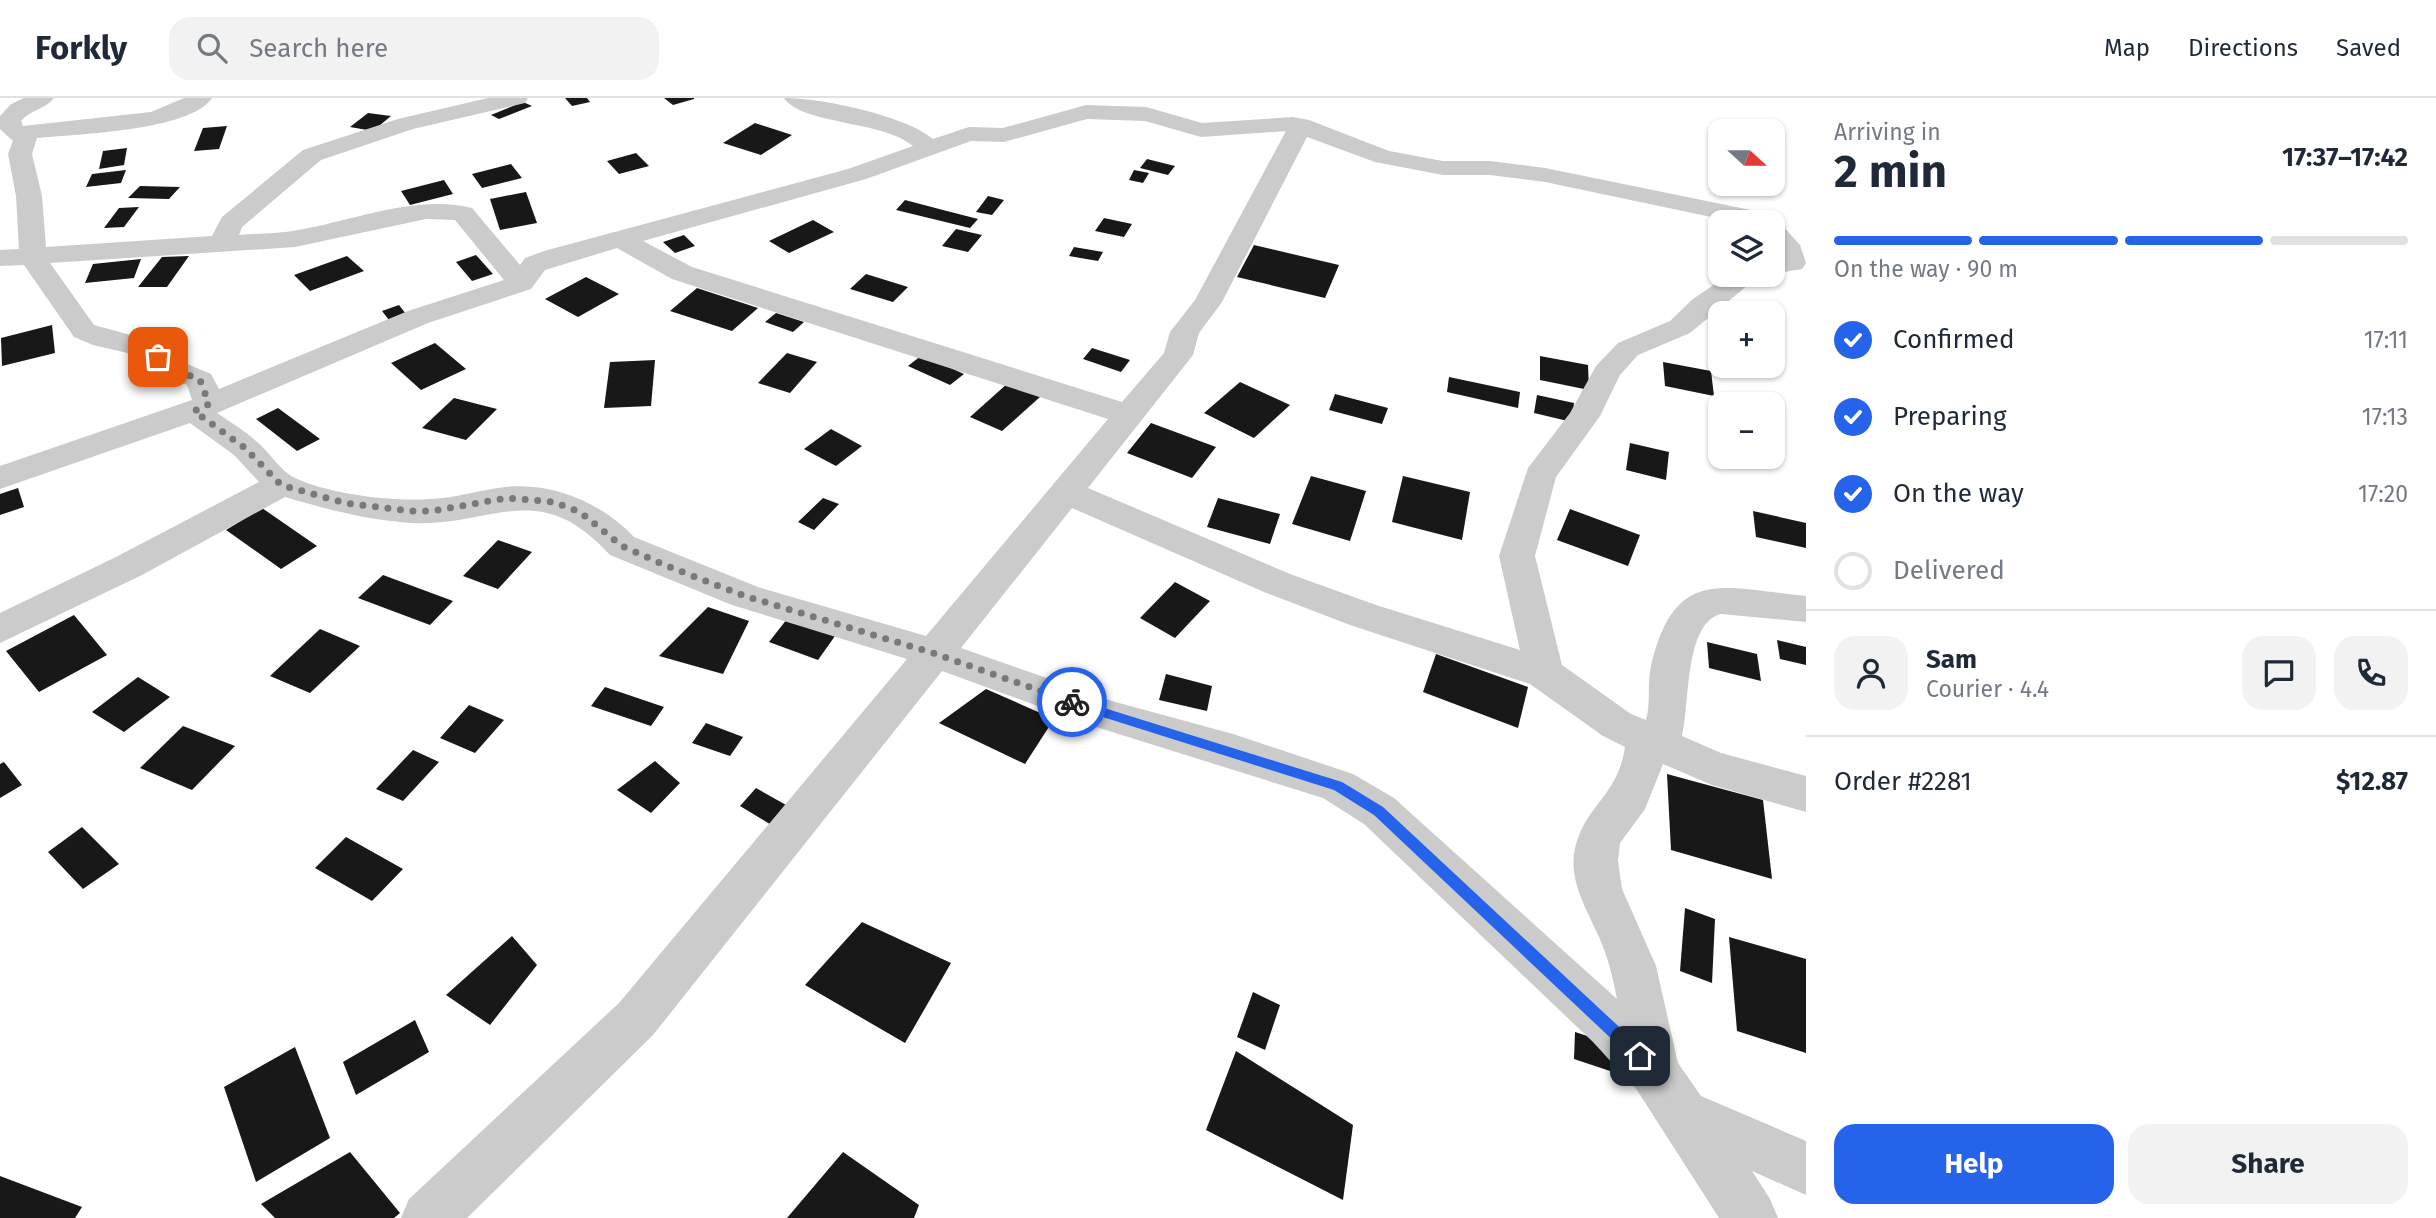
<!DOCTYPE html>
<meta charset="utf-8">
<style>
:root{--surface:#fff;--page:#f2f2f3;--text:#1f2937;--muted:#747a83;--line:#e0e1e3;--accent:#2563eb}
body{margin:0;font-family:"Fira Sans",sans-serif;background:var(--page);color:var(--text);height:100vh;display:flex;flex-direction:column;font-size:26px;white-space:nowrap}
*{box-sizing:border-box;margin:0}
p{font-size:23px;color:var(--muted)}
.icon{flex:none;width:38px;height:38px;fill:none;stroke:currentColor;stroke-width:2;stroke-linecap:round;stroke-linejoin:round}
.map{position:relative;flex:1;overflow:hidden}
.side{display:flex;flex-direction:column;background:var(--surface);width:630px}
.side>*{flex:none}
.needle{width:46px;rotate:111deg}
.controls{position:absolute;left:1708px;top:21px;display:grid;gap:14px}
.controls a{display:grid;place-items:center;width:77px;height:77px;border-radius:14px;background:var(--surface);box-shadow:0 2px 5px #0004;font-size:35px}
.pin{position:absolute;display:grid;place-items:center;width:60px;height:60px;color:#fff;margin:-30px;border-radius:14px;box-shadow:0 4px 10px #0006}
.courier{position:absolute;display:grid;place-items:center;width:70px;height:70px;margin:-35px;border:5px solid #2563eb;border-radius:50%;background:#fff;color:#222;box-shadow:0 2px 9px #0007}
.head em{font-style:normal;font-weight:700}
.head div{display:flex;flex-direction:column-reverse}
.head{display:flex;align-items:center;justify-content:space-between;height:119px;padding:0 28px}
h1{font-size:46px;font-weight:700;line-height:52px}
.bar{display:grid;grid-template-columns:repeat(4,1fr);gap:10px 7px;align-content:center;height:84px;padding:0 28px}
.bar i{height:9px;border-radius:5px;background:var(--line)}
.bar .active{background:var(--accent)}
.bar p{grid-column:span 4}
.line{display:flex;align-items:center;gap:18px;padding:0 28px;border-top:2px solid var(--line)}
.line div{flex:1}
.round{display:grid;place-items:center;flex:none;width:74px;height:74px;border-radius:21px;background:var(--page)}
ol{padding:0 28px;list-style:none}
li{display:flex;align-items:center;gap:21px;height:77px}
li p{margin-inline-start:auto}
li .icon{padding:7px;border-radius:50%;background:var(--accent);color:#fff;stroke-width:4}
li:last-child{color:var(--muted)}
li i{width:38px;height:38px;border:4px solid var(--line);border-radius:50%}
.button{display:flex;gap:14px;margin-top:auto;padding:14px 28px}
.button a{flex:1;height:80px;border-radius:21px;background:var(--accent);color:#fff;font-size:28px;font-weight:700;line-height:80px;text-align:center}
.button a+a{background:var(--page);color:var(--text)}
header{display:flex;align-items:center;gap:42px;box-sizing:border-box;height:98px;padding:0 35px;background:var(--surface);border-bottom:2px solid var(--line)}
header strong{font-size:33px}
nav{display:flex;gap:38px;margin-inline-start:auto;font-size:24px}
.search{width:490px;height:63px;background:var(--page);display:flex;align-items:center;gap:18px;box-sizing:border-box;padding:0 24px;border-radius:21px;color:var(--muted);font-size:26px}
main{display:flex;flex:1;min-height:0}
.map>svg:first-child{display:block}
.building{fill:#181818}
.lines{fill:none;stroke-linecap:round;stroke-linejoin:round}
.minor{fill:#cbcbcb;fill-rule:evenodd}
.route{fill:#2563eb}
.done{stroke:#797979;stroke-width:7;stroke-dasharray:0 12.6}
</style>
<header>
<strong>Forkly</strong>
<div class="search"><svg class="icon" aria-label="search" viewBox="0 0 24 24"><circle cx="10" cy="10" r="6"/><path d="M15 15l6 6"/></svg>Search here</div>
<nav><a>Map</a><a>Directions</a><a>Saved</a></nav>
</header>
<main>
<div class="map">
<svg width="1806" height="1120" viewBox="0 0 1806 1120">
<rect width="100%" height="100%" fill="#fff"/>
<g class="building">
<polygon points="565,0 587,0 590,4 572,8"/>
<polygon points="664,0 694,0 694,1 673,7"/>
<polygon points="523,4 532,8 499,21 491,17"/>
<polygon points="368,15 391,18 373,33 350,29"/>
<polygon points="755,25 792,37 761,57 723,45"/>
<polygon points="227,28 219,51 194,53 203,30"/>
<polygon points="127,50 124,67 99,71 103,53"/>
<polygon points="636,55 649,68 619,76 607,63"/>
<polygon points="1147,61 1175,68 1168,77 1140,70"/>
<polygon points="511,66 522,80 482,90 472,76"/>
<polygon points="126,72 121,85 86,89 92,76"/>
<polygon points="1134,72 1149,75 1143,85 1129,82"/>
<polygon points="444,82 453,96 410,107 401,93"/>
<polygon points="140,88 180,89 169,101 128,100"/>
<polygon points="526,94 537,125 500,132 490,101"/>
<polygon points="988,98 1004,102 992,117 976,114"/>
<polygon points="905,102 943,112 978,121 970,130 896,112"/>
<polygon points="139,109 124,129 104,130 119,110"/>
<polygon points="1104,120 1132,126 1124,139 1095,133"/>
<polygon points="813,122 834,134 789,155 769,143"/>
<polygon points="956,131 982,137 968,154 942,148"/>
<polygon points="684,137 695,148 675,155 663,144"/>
<polygon points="1254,147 1339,167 1325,200 1237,179"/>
<polygon points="1074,149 1103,154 1098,163 1069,158"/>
<polygon points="476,157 493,176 472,183 456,164"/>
<polygon points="189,158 167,189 138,189 162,159"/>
<polygon points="347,158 364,173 310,193 294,177"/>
<polygon points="141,161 134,180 85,185 93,166"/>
<polygon points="866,176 908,189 893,204 850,191"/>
<polygon points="586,179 619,196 578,219 545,201"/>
<polygon points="697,190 758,210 732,233 670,213"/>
<polygon points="399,207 406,216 389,222 382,213"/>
<polygon points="776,215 804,224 793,234 765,224"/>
<polygon points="52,227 55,255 2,268 1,240"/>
<polygon points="435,245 466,271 421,292 391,265"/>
<polygon points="1092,250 1130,262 1121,274 1083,261"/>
<polygon points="787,255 817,264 790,295 758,285"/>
<polygon points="922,257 964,276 950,287 908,268"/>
<polygon points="1540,258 1588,267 1589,292 1540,282"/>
<polygon points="655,262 651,308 604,310 610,264"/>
<polygon points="1663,264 1711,273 1714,298 1665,288"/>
<polygon points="1449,279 1520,294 1518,310 1447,294"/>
<polygon points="1240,284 1290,307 1254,340 1204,315"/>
<polygon points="1008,285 1040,299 1002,333 970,319"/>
<polygon points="1335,296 1388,310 1382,326 1329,312"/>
<polygon points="1537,297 1574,305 1572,324 1534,315"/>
<polygon points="454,300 497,311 466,342 422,330"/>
<polygon points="278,310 320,341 297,353 256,321"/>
<polygon points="1151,325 1216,349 1192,380 1127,355"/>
<polygon points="831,331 862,348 836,368 804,351"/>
<polygon points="1630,345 1669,354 1666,382 1626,372"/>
<polygon points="1311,378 1366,393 1350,443 1292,426"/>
<polygon points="1403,378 1470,394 1462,442 1392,424"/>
<polygon points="18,390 24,409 0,417 0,396"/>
<polygon points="823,400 839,406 814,432 798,424"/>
<polygon points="1218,400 1280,416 1270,446 1207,429"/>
<polygon points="262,410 317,448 281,471 226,432"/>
<polygon points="1570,411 1640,437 1628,468 1557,442"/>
<polygon points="1753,413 1806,425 1806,450 1756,439"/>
<polygon points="498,442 532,454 498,491 463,478"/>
<polygon points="383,477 453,503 430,527 358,500"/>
<polygon points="1175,484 1210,503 1175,540 1140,520"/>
<polygon points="708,509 749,523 723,576 659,558"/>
<polygon points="74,517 107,557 39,594 6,553"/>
<polygon points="787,521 835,538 818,562 769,544"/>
<polygon points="320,531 360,548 310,595 270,578"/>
<polygon points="1777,542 1806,549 1806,567 1780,561"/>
<polygon points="1707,544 1757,556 1761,583 1709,570"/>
<polygon points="1436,556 1528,589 1518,630 1423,594"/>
<polygon points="1166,576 1212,588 1207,613 1159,602"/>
<polygon points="138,579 170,599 124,634 92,614"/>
<polygon points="605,589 664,609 651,628 591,608"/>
<polygon points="986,591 1054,621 1025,666 939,625"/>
<polygon points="469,607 504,622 475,655 440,640"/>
<polygon points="706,625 743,639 730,658 692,645"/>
<polygon points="183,628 235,648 192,692 140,670"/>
<polygon points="413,652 439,664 403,703 376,691"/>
<polygon points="655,663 680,685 651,715 617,692"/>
<polygon points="4,664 22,687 0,700 0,666"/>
<polygon points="1667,676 1763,702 1772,781 1671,752"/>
<polygon points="756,690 795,712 778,731 740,708"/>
<polygon points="82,729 119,766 83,791 48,754"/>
<polygon points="346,739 403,771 372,803 315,770"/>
<polygon points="1685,810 1715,821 1712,885 1680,873"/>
<polygon points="862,824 951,865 905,945 805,887"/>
<polygon points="512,838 537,867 490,927 446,897"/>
<polygon points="1729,839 1806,861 1806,955 1737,933"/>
<polygon points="1253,894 1280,907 1265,952 1237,939"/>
<polygon points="415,922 429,954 356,997 343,964"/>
<polygon points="1575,934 1631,952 1631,980 1574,961"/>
<polygon points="295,949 330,1040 256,1084 224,989"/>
<polygon points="1236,953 1353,1027 1343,1102 1206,1032"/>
<polygon points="350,1054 400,1115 394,1120 275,1120 261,1106"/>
<polygon points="843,1054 919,1107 914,1120 787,1120"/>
<polygon points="0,1078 82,1109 75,1120 0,1120"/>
</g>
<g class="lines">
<path class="minor" d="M 24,0 L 54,0 C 46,11 30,12 21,23 L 23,28 L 151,14 L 184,0 L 212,0 C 190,33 77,36 37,40 L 32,56 L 42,98 L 46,149 L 212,138 L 222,119 L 303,52 L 398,21 L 488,0 L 528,0 L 525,5 L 413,31 L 321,62 L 242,129 L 239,137 C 258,135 279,136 298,132 C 353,123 416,96 472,110 L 520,167 L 525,160 L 544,153 L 848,71 L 913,48 C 882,22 802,27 784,0 C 821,0 904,17 933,41 L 969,29 L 1003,30 L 1086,7 L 1146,9 L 1202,25 L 1293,19 L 1309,22 L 1389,53 L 1443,63 L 1490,63 L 1545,70 L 1780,118 L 1784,124 L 1782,127 L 1800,147 L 1806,165 L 1802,171 L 1767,177 L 1773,177 L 1773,162 L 1778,160 L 1773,147 L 1773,124 L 1735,124 L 1545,84 L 1490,77 L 1443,77 L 1375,64 L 1307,39 L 1222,204 L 1199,235 L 1193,257 L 1088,390 L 1290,476 L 1376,507 L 1520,552 L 1499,458 L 1528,370 L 1570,315 L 1596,268 L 1618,245 L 1670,223 L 1693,201 L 1728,177 L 1760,177 L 1690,235 L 1638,257 L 1620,277 L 1600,318 L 1556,379 L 1535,458 L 1562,567 L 1631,616 L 1646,622 C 1651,605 1647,586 1651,568 C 1675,467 1722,490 1806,498 L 1806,524 L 1721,516 C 1684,525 1690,607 1682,638 L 1721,655 L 1806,678 L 1806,714 L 1712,687 L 1663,666 L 1645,711 L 1620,745 L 1618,763 L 1622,791 L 1656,868 L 1678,965 L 1701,998 L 1806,1043 L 1806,1097 L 1752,1073 L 1770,1101 L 1778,1120 L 1719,1120 L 1637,992 L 1593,944 L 1364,726 L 1323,700 L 1093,628 L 942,573 L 653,937 L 467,1120 L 401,1120 L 409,1101 L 619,905 L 907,561 L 732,507 L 610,457 C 538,378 494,429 411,425 C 367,422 326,411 285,399 L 142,477 L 0,545 L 0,515 L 116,459 L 259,384 L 234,357 L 190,325 L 0,391 L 0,368 L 192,302 L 187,287 L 158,275 L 136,257 L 93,247 L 74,239 L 24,167 L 0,168 L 0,152 L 19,151 L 16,98 L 8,56 L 13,43 L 0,31 L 0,18 L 11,6 ZM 1087,21 L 1145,23 L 1201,39 L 1286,33 L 1195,202 L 1170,234 L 1164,255 L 1122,304 L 692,169 L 643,143 L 866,81 L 971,43 L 1004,44 ZM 426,121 L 455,122 L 504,182 L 408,213 L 219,291 L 211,276 L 180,263 L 156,244 L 94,227 L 50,165 L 295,149 ZM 617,150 L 672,181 L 1108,321 L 926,538 L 758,489 L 634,439 C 602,405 553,384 505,389 C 480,392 456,400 431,401 C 394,404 328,396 295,380 C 280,373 269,353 256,343 C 244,332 230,324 217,315 L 428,225 L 531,191 L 545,172 ZM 1072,410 L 1264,494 L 1350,527 L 1530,586 L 1603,638 L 1625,649 C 1618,696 1590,704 1577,743 C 1565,778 1586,809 1599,839 C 1608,859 1613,880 1617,901 L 1394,700 L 1353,676 L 1233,636 L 1112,603 L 961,550 Z"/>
</g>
<polygon class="route" points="1072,600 1342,684 1383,709 1645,953 1645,963 1635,963 1374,717 1334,692 1068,608 1066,604"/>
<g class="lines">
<polyline class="done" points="158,259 169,269 200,282 209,306 194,313 245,350 281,387 345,405 410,413 432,413 507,400 554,404 580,414 622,448 667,468 745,498 933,555 1072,604"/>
</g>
</svg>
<div class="controls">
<a><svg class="needle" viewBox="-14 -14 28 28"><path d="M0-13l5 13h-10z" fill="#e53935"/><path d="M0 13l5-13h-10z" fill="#747a83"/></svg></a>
<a><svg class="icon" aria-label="layers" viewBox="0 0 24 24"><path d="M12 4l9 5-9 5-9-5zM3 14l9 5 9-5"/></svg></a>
<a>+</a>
<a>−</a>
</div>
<div class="pin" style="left:158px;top:259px;background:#ea580c"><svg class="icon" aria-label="bag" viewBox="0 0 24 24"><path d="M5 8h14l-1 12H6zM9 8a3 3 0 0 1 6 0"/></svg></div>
<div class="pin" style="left:1640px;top:958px;background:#1f2937"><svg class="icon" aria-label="home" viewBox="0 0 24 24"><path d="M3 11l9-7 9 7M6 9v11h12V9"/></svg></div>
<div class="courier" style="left:1072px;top:604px"><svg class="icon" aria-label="bike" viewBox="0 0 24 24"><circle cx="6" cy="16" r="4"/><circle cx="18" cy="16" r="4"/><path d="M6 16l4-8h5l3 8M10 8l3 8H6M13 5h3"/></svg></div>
</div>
<section class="side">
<div class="head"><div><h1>2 min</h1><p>Arriving in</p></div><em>17:37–17:42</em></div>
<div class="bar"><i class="active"></i><i class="active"></i><i class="active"></i><i></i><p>On the way · 90 m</p></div>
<ol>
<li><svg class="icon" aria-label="check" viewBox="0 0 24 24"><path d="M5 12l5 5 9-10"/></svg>Confirmed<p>17:11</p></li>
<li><svg class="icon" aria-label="check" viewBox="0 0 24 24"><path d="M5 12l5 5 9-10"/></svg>Preparing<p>17:13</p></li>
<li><svg class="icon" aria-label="check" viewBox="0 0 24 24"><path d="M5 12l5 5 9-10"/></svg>On the way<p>17:20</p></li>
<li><i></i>Delivered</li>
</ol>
<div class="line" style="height:126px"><a class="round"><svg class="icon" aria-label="person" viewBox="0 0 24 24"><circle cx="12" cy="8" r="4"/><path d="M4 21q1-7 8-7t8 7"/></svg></a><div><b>Sam</b><p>Courier · 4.4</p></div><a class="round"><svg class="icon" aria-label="chat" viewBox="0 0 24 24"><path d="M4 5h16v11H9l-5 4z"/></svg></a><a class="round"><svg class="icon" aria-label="phone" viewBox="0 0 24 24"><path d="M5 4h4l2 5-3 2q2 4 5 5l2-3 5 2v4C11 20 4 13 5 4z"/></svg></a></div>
<div class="line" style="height:91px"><div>Order #2281</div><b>$12.87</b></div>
<div class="button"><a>Help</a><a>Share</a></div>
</section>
</main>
